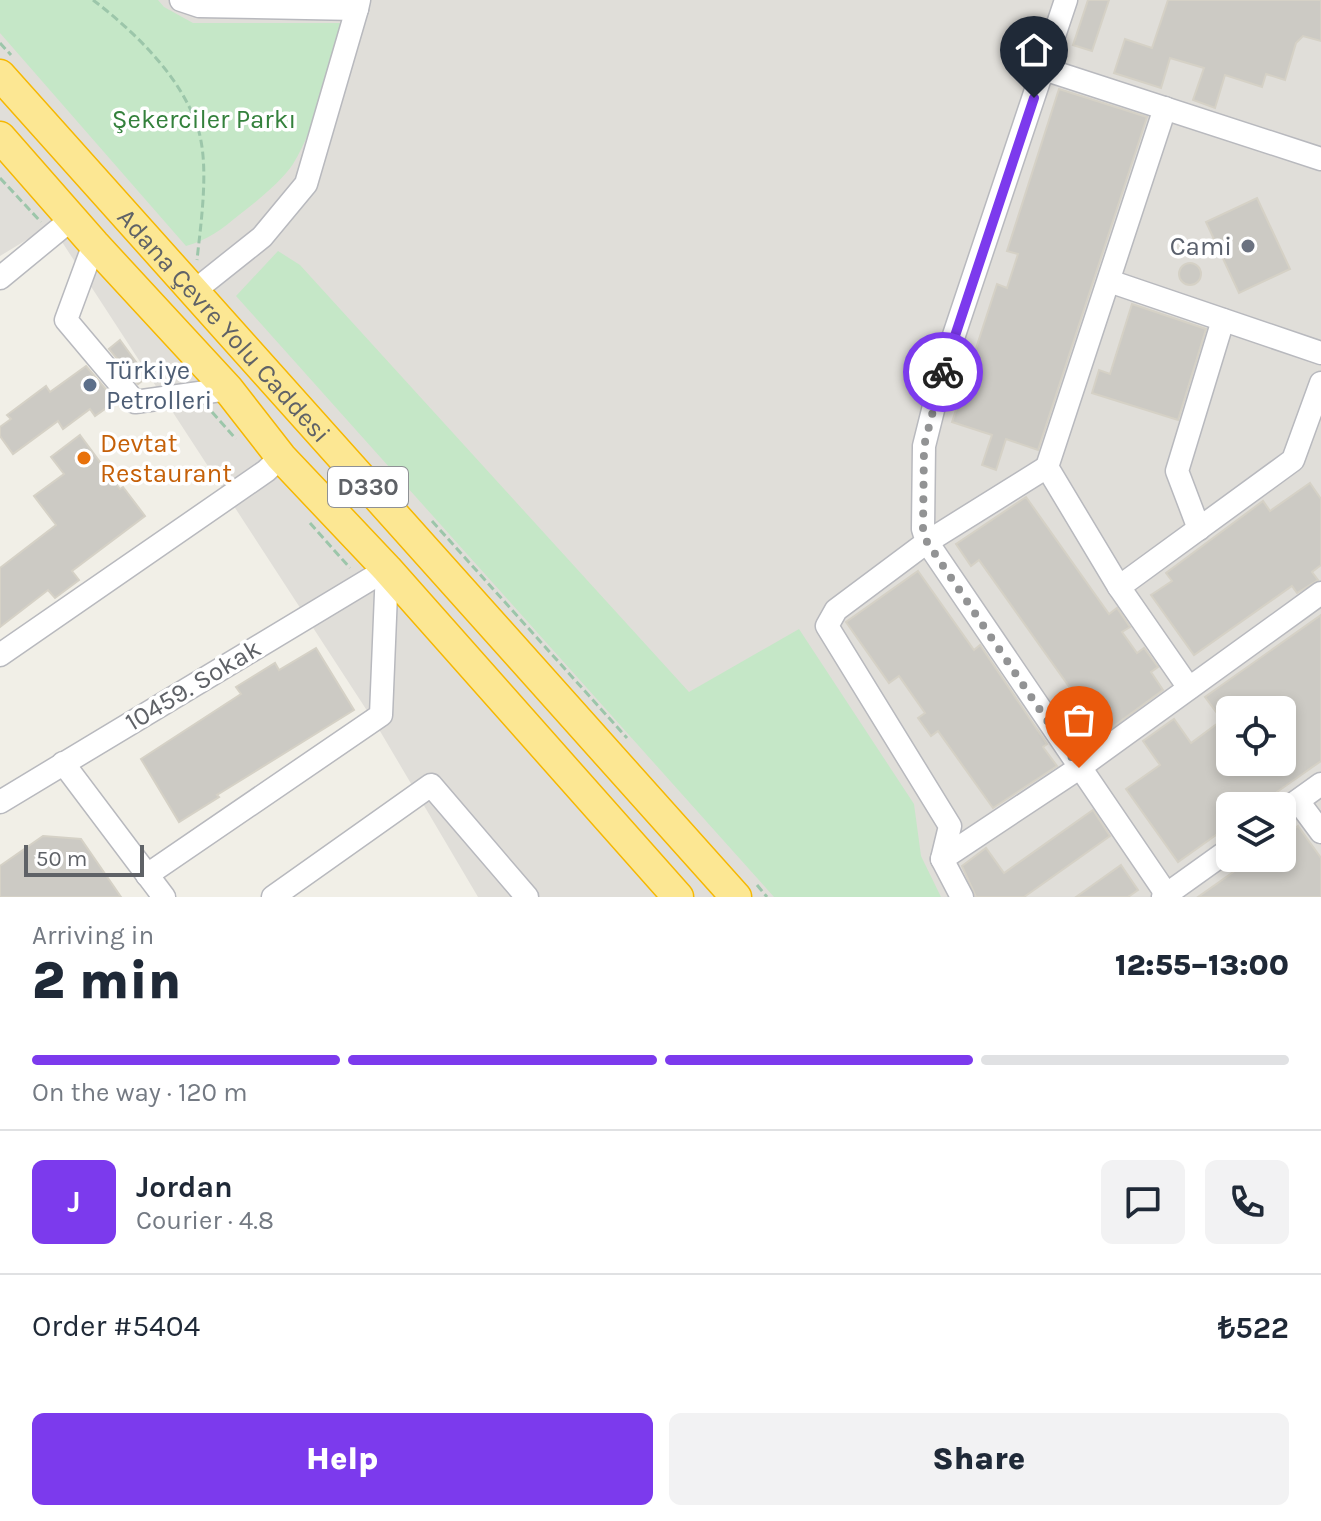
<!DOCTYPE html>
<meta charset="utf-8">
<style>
:root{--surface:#fff;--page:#f2f2f3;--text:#1f2937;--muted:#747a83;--line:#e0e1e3;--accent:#7c3aed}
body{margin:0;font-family:Karla,sans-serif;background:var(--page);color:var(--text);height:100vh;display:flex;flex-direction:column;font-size:30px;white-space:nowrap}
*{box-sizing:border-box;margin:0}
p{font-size:26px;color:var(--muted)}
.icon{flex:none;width:44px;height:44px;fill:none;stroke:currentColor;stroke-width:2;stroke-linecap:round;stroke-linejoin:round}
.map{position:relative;height:897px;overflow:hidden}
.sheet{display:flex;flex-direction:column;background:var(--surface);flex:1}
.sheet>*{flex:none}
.fabs{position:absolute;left:1216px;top:696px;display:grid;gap:16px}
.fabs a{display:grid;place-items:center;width:80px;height:80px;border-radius:12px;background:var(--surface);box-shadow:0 4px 12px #0003;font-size:40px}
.scale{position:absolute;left:24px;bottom:20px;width:120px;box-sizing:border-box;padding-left:8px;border:4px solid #5f6267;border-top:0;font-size:22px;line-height:28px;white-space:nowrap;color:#5f6267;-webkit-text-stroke:6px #fff;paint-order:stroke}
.pin{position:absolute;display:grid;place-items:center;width:68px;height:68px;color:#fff;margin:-82px -34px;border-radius:50% 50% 50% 0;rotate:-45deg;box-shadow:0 0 8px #0007}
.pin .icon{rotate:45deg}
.courier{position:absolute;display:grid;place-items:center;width:80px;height:80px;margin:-40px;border:6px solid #7c3aed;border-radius:50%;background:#fff;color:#222;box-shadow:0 2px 10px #0007}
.overview em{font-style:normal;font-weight:800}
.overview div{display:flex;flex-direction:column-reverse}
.overview{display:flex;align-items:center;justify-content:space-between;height:136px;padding:0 32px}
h1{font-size:52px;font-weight:800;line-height:60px}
.bar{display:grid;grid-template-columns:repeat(4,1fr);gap:12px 8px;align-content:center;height:96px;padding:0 32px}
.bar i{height:10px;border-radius:6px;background:var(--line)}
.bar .active{background:var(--accent)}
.bar p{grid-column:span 4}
.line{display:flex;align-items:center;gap:20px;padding:0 32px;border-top:2px solid var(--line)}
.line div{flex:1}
.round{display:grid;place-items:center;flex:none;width:84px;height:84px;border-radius:12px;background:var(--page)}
.primary-button{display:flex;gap:16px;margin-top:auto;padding:16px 32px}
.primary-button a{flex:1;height:92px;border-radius:12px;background:var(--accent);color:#fff;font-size:32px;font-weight:800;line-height:92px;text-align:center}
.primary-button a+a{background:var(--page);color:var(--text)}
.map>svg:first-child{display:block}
.industrial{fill:#e0ded9;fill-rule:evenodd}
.green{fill:#c5e7c7}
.building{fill:#cccac4;stroke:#d5d1c6;stroke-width:2;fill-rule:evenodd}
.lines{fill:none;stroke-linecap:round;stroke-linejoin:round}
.minor-casing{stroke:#b8b9be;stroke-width:25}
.highway-casing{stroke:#f6b802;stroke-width:33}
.path{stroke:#9cc6aa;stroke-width:3;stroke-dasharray:8 4;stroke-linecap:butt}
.minor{stroke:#fff;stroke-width:22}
.highway{stroke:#fce793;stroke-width:30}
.done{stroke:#929394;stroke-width:8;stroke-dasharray:0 14.4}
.route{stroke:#7c3aed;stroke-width:10}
.worship-dot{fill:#6b7280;stroke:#fff;stroke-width:3}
.service-dot{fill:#5c6f8a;stroke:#fff;stroke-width:3}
.food-dot{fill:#e8710a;stroke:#fff;stroke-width:3}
.labels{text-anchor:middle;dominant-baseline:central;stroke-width:7;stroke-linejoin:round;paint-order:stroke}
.shield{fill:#fff;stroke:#8f9195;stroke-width:2}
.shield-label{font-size:24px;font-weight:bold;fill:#5f6267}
.park-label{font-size:26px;fill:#34813c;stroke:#fff}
.worship-label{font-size:26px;fill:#5b616d;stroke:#fff;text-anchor:end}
.street-label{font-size:26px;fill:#5f6267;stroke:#fff}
.service-label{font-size:26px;fill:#4e5e75;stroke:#fff;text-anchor:start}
.food-label{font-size:26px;fill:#c56008;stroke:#fff;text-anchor:start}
</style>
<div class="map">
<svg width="1321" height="897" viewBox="0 0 1321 897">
<rect width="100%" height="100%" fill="#f1efe7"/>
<path class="industrial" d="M 0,0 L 1321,0 L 1321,897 L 478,897 L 377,726 L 51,225 L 0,256 ZM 1230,710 L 1282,710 L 1282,762 L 1230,762 ZM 1230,806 L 1282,806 L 1282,858 L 1230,858 Z"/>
<g class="green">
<path d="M 0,0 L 158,0 L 164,7 L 193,23 L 341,23 C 330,64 316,128 293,164 C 283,180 255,203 239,215 C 222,229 208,240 186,246 L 0,33 Z"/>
<polygon points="278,251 300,265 689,692 799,629 914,804 921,856 941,897 774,897 236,296"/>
</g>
<g class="building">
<polygon points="1088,0 1109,0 1092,51 1073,45"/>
<polygon points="1168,0 1321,0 1321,41 1303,36 1296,43 1285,80 1266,74 1262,87 1225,75 1215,108 1193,100 1204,68 1170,58 1161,88 1114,73 1125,39 1152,48"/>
<polygon points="1059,89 1147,117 1038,450 1006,439 996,470 982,465 992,435 952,422 997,284 1007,288 1018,254 1007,251"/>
<polygon points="1257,198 1290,269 1239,293 1206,222"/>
<circle cx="1190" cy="274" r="11"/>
<polygon points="1132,304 1206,329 1178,420 1092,393 1099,370 1110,374"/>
<polygon points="120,340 147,377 138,384 109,349"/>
<polygon points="86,366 116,401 95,416 90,409 63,429 58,421 13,454 0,436 0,427 11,419 7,415 46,386 50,392"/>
<polygon points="80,435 120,489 123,487 145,516 72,571 79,580 55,598 48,590 0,627 0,568 56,525 34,496 64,474 51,457"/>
<polygon points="1310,483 1321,499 1321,565 1312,572 1318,580 1297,593 1292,586 1194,655 1151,595 1172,581 1166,573 1263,501 1270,511"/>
<polygon points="1026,497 1109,614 1117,608 1130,627 1122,632 1137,653 1144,648 1158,667 1151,672 1163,690 1103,734 1089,715 1081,721 1067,700 1075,695 979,560 971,566 956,544"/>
<polygon points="918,571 974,650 980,645 1047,744 1043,747 1057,766 993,808 938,731 931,736 918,718 925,713 899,676 889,683 846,622"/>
<path d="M 1321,615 L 1321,761 L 1257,806 L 1230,806 L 1230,825 L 1178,862 L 1126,789 L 1160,765 L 1143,741 L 1174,719 L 1191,743 L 1222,720 L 1205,697 ZM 1230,710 L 1282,710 L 1282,762 L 1230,762 Z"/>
<polygon points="316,648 354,710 217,795 219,797 179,822 141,759 241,694 236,687 275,663 279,670"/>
<polygon points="1093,810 1110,836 1024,897 976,897 962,866 986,848 1004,873"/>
<polygon points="1298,826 1321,858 1321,897 1198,897 1253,858 1282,858 1282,838"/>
<polygon points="43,836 81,839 121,897 0,897 0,866"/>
<polygon points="1121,865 1138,890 1128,897 1076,897"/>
</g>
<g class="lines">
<g class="minor-casing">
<g id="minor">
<polyline points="181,0 199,6 357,9 359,0"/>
<polyline points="1044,69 1321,159"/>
<polyline points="1165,108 1047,467 1119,587 1189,688"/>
<polyline points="94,244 66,320 135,402 228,389"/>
<polyline points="0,278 73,218"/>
<polyline points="1109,281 1321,353"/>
<polyline points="193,292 262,237 306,184 357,9"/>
<polyline points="1047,467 927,542 1167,895"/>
<polyline points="1199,529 1177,471 1223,320"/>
<polyline points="1119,587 1293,460 1321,383"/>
<polyline points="0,655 266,471 281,457"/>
<polyline points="63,763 164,897"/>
<polyline points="1298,801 1321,832"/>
<polyline points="0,802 387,569"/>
<polyline points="1282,812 1321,784"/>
<polyline points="942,859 1079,768 1321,593"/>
<polyline points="147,875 381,715 387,569"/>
<polyline points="273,897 431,785 527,897"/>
<polyline points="962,897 942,859 950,826 827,626 836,610 927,542 923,529 924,446 945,362 1066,0"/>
<polyline points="1163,897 1230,849"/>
</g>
</g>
<g class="highway-casing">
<g id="highway">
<path id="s1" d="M 0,75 L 736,897"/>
<polyline points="0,137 94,244 228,389 281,457 387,569 678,897"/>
</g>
</g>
<g class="path">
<path d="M 93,0 C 135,32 184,79 199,132 C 209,169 201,222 197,260"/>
<polyline points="0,43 11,55"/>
<polyline points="0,178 41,222"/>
<polyline points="212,412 236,439"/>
<polyline points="432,521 627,738"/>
<polyline points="310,523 350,568"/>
<polyline points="757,885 767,897"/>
</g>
<use href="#minor" class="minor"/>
<use href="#highway" class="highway"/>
</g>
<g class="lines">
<polyline class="done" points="943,372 924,446 923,529 927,542 1079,768"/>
<polyline class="route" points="943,372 1034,98"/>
</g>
<circle class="worship-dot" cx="1248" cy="246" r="8"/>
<circle class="service-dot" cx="90" cy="385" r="8"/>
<circle class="food-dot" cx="84" cy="458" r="8"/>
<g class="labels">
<rect class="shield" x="328" y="467" width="80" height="40" rx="6"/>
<g class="shield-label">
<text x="368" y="487">D330</text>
</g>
<g class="park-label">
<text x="204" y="119">Şekerciler Parkı</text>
</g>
<g class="worship-label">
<text x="1232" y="246">Cami</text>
</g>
<g class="street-label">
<text stroke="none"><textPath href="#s1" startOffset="336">Adana Çevre Yolu Caddesi</textPath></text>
<text transform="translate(193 685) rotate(-31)">10459. Sokak</text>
</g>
<g class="service-label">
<text x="106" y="370">Türkiye<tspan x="106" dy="30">Petrolleri</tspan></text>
</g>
<g class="food-label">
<text x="100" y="443">Devtat<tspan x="100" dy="30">Restaurant</tspan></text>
</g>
</g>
</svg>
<div class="fabs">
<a><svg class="icon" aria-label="locate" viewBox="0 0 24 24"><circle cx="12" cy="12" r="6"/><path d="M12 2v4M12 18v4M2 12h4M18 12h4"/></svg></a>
<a><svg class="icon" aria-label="layers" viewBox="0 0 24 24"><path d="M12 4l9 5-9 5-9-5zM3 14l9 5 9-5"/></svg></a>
</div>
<div class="scale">50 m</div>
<div class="pin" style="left:1079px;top:768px;background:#ea580c"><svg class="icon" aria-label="bag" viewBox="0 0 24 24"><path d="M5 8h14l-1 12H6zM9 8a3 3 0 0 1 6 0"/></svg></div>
<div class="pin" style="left:1034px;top:98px;background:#1f2937"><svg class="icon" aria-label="home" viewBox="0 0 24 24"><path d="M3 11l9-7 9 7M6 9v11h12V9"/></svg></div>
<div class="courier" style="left:943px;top:372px"><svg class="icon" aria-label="bike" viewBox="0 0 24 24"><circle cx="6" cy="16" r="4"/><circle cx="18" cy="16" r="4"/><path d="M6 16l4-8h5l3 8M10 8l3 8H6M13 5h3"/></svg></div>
</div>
<section class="sheet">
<div class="overview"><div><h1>2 min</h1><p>Arriving in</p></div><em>12:55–13:00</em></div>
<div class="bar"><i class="active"></i><i class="active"></i><i class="active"></i><i></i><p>On the way · 120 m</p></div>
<div class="line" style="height:144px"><b class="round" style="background:var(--accent);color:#fff">J</b><div><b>Jordan</b><p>Courier · 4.8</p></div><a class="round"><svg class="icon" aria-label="chat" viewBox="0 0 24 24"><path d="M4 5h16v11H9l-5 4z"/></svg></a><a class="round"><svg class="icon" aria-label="phone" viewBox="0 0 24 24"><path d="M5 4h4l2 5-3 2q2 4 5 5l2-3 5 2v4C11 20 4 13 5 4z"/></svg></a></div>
<div class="line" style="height:104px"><div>Order #5404</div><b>₺522</b></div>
<div class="primary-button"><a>Help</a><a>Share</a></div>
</section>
